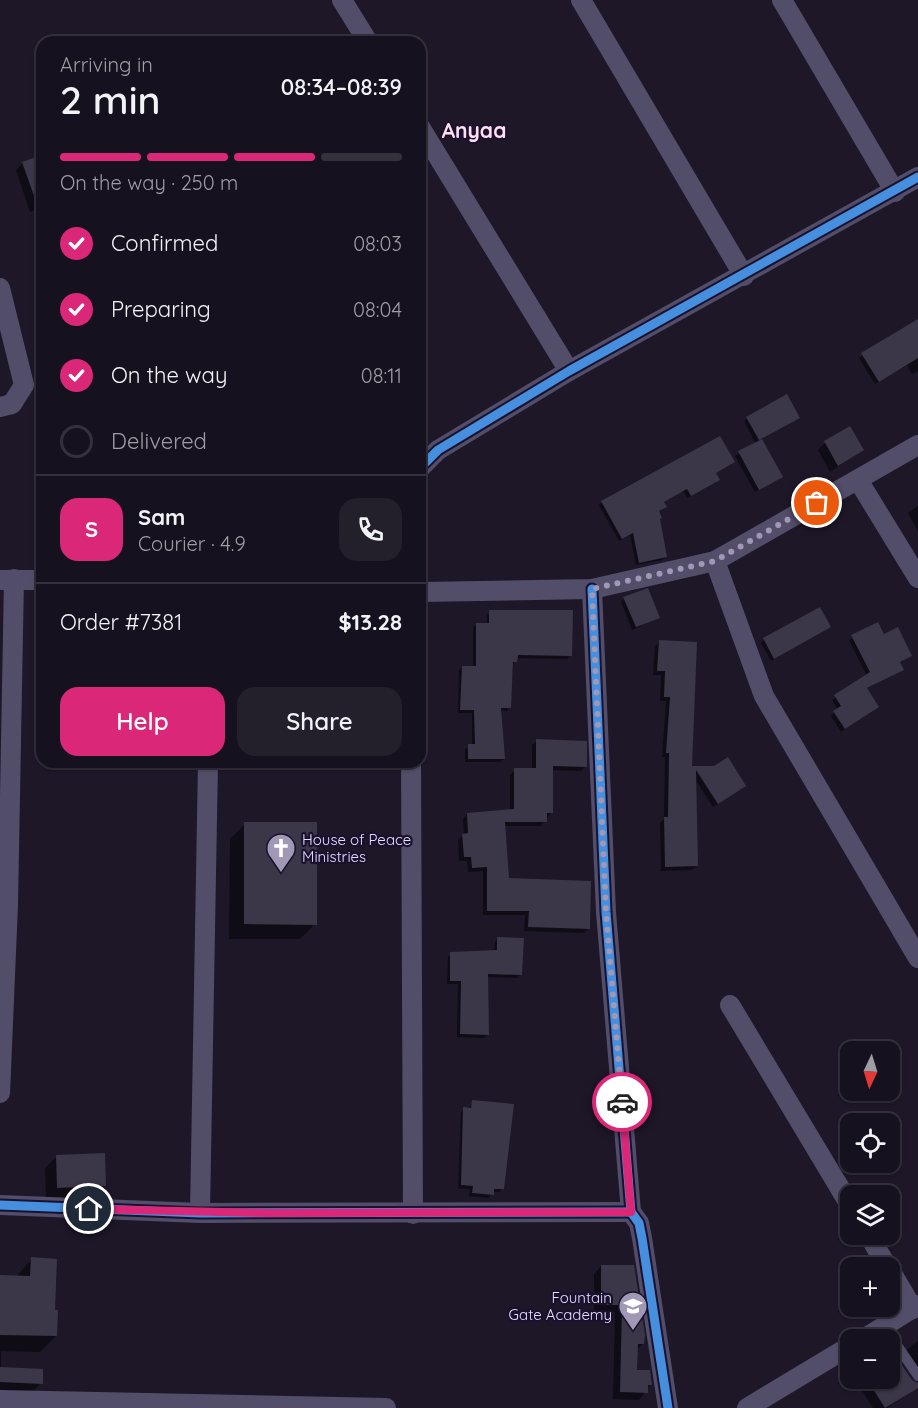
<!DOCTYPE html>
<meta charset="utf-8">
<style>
:root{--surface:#16111e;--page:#231f2b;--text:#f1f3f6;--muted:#9e9da4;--line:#35313c;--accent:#db2777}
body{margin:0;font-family:Quicksand,sans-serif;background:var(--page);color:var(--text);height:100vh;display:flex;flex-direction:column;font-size:22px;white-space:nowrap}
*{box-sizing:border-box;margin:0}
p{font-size:20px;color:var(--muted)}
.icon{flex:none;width:33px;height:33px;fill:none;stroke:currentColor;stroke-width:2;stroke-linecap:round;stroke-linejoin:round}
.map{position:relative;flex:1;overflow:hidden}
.sheet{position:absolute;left:36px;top:36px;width:390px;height:732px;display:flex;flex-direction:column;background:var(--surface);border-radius:18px;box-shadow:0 2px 4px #0004,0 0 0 2px var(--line)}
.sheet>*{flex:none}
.needle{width:39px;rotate:184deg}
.tools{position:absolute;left:840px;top:1041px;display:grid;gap:12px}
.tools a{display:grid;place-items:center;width:60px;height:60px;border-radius:12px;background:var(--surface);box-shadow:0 2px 4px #0004,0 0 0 2px var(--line);font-size:30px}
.pin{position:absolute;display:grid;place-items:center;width:51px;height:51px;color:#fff;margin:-26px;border:3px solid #fff;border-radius:50%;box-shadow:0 2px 6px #0007}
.courier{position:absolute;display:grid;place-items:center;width:60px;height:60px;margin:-30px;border:4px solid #db2777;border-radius:50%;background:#fff;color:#222;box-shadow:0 2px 8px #0007}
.overview em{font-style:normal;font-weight:600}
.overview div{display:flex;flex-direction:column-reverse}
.overview{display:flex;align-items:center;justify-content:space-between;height:102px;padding:0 24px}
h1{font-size:39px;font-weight:600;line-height:45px}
.bar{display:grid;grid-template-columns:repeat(4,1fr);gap:9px 6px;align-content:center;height:72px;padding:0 24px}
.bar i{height:8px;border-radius:4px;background:var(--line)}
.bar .current{background:var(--accent)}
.bar p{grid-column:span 4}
.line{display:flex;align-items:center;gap:15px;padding:0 24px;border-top:2px solid var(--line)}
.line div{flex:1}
.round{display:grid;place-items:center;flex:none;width:63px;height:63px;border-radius:18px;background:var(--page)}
ol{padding:0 24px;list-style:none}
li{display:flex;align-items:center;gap:18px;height:66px}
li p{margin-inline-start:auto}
li .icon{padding:6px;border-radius:50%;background:var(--accent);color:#fff;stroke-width:4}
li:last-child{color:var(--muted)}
li i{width:33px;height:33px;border:3px solid var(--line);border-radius:50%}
.action{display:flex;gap:12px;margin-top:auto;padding:12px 24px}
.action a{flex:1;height:69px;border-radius:18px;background:var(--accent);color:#fff;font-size:24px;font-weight:600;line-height:69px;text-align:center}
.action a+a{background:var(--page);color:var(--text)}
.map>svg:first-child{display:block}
.shadow{fill:#0007}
.building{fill:#3c3649}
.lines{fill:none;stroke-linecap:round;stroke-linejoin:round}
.lane{stroke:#524d68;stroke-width:10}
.street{stroke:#524d68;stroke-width:20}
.cycleway-casing{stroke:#1a112e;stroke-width:13}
.cycleway{stroke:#468fdf;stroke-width:9}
.done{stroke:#a098b4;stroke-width:6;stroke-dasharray:0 10.8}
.route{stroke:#db2777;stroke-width:8}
.labels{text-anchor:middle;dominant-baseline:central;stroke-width:4.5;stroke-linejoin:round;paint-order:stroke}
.poi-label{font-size:15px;fill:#e6ddff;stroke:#1a112e;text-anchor:start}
.district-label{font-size:21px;font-weight:bold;fill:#ffdfef;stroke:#1a112e}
</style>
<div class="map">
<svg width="918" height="1408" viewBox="0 0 918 1408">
<rect width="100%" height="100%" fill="#1d1728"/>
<g class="shadow">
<polygon points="42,157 42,208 30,212 16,170 23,163"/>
<polygon points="918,322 918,371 912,374 907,365 875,384 859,358"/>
<polygon points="747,418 781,477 755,492 735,456 756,444 744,421"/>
<polygon points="825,443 863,450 830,472 818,450"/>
<polygon points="714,474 718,480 715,483 687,498 683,491 662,503 665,507 658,512 666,557 662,560 636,565 630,535 619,541 599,505 602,502"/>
<polygon points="918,506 918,531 908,513"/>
<polygon points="624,598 659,617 632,630 621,602"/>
<polygon points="490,612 570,655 567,659 516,658 513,665 510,707 507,711 500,710 504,759 500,762 465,762 465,749 472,746 472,713 458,713 459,670 463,667 473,668 473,627 477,624 487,624 487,615"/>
<polygon points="877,624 883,636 911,656 899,663 899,672 866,689 874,710 841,732 831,716 838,710 832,700 867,676 849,640"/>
<polygon points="829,627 771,661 761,643 764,640"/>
<polygon points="659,642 691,767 744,786 713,807 695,779 697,866 692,870 661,871 660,823 664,819 665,757 662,757 666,701 660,701 661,675 653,675 655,647"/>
<polygon points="537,741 586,766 581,771 551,770 552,812 541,826 503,826 508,880 588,929 584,933 524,931 525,915 483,915 483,871 468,872 467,861 459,861 458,840 464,835 463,819 467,814 510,811 510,775 515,770 532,770 532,745"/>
<polygon points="245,824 315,924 300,939 229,939 230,839"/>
<polygon points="498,938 520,975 517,978 487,977 487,1035 484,1038 457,1037 458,984 447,984 448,957 451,953 494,951 495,942"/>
<polygon points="473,1102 502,1189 499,1192 492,1192 489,1198 469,1196 470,1189 458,1188 461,1112 469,1109"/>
<polygon points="56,1157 105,1186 93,1197 46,1199 45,1168"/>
<polygon points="32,1259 53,1311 56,1336 40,1352 1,1351 1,1368 41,1383 26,1399 0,1397 0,1276 16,1277"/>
<polygon points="601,1266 633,1266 643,1344 636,1350 635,1371 650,1385 639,1400 613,1399 615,1312 594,1312 594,1274"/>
<polygon points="918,1341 918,1382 903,1358 903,1353"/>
<polygon points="896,1360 911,1382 918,1383 918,1387 887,1408 873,1408 859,1386 866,1378 890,1378 890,1364"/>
</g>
<g class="building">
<polygon points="42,155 42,213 40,213 22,162"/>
<polygon points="918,319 918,358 879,382 861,353"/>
<polygon points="787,394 800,418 759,440 746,417"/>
<polygon points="850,426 864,450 838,466 824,441"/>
<polygon points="720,436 735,462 716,473 720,480 691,496 687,489 664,502 667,507 659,511 662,518 660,519 667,557 639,563 633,533 622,539 601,501"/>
<polygon points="762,439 783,477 759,490 738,451"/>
<polygon points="648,588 660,618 636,627 623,597"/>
<polygon points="820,607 831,627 774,659 763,638"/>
<polygon points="489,610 573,610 572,656 518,655 517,662 513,662 511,708 501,708 505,759 468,759 468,744 475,744 474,710 460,710 462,666 476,666 476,623 489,623"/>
<polygon points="878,622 884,634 898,627 912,656 900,662 904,670 867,688 879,707 845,729 833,711 841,706 834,695 870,672 851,635"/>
<polygon points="659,640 697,642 692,766 714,766 728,757 746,786 718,804 696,770 698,866 665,867 664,817 668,817 669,753 666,753 670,697 664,697 665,671 657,671"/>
<polygon points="536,739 587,741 587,767 553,766 553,813 547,813 547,822 505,822 509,878 591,881 590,929 528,927 529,911 487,911 487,867 472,868 471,857 464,857 462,834 468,833 467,813 514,809 514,768 536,768"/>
<polygon points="244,822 317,822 317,925 244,924"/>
<polygon points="497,937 524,938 522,975 488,974 489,1035 460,1034 461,981 450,981 450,952 497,950"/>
<polygon points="472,1100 514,1104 504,1189 494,1189 494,1195 472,1193 473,1186 461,1185 463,1107 471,1108"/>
<polygon points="105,1153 106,1186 57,1188 56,1155"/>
<polygon points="31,1257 57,1259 55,1310 58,1310 57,1336 0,1335 0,1275 30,1276"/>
<polygon points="601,1265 634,1265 645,1335 644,1344 638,1344 637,1370 650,1370 652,1385 648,1385 648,1393 620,1392 622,1305 601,1305"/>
<polygon points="897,1358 912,1380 918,1383 918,1388 885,1408 866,1378 890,1378 890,1362"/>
<polygon points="0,1367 43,1369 43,1384 0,1382"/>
</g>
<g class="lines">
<polyline class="lane" points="884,1326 918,1376"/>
<g class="street">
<polyline points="342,0 368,42"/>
<polyline points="581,0 744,276"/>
<polyline points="782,0 895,192"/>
<polyline points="420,127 569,371"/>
<polyline points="0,288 24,385 12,404 0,407"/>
<polyline points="420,468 438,450 569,371 918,177"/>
<polyline points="858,480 918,578"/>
<polyline points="715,561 764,696 918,958"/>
<polyline points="0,580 42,580"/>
<polyline points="592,589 606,912 631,1212 639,1223 642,1238 668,1408"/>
<polyline points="420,592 592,589 715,561 918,445"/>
<polyline points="411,762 413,1214"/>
<polyline points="730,1005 850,1205"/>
<polyline points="0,1093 8,905 14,579"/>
<polyline points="0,1205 200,1213 631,1212"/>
<polyline points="200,1213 208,762"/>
<polyline points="868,1234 888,1268"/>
<polyline points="890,1270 913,1309"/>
<polyline points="862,1340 918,1305"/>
<polyline points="0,1400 386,1408"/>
<polyline points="747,1408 850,1346"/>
</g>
<g class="cycleway-casing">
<g id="cycleway">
<polyline points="420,468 438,450 569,371 918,177"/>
<polyline points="592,589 606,912 631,1212 639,1223 642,1238 668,1408"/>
<polyline points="0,1205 200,1213 631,1212"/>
</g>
</g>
<use href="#cycleway" class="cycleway"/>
</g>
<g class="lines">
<polyline class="done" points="622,1102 606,912 592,589 715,561 817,503"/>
<polyline class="route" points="89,1209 271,1213 631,1212 622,1102"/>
</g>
<defs>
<g id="church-pin" transform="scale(1.5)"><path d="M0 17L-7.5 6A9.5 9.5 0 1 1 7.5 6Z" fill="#a098b4" stroke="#1a112e"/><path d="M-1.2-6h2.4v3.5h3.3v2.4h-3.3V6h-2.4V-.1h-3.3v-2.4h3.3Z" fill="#fff"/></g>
<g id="school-pin" transform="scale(1.5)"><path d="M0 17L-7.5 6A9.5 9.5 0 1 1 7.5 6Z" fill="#a098b4" stroke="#1a112e"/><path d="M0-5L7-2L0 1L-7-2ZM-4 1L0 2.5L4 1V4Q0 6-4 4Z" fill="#fff"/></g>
</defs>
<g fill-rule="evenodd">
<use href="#church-pin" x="281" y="848"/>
<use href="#school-pin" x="633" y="1306"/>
</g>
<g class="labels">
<g class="poi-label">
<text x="302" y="839">House of Peace<tspan x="302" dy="17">Ministries</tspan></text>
<text x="612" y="1297" text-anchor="end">Fountain<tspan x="612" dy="17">Gate Academy</tspan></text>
</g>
<g class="district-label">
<text x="474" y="130">Anyaa</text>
</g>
</g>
</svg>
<div class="tools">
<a><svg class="needle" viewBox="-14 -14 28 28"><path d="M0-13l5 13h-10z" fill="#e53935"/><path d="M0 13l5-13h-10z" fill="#9e9da4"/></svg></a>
<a><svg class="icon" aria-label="locate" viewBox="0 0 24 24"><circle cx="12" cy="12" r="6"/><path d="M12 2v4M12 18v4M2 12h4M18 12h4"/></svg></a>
<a><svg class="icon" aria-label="layers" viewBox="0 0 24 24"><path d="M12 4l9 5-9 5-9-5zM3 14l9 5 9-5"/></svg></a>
<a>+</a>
<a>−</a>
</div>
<div class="pin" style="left:817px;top:503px;background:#ea580c"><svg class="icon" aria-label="bag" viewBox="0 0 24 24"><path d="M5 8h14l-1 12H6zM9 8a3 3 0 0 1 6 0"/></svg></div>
<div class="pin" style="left:89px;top:1209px;background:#1f2937"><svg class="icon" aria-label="home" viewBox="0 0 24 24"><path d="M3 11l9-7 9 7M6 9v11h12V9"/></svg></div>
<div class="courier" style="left:622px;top:1102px"><svg class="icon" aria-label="car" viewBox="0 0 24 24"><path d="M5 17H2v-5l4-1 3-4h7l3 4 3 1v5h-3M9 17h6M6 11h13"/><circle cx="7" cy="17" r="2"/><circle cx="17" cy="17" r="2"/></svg></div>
<section class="sheet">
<div class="overview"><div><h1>2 min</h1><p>Arriving in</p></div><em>08:34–08:39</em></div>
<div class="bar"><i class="current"></i><i class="current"></i><i class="current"></i><i></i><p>On the way · 250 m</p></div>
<ol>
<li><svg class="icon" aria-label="check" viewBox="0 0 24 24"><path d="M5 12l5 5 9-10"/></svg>Confirmed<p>08:03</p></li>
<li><svg class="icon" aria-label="check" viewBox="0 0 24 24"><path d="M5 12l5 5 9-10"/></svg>Preparing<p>08:04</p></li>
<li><svg class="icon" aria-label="check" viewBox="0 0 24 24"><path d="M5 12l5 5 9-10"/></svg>On the way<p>08:11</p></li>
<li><i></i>Delivered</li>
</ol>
<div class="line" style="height:108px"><b class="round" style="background:var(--accent);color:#fff">S</b><div><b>Sam</b><p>Courier · 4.9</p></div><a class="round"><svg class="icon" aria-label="phone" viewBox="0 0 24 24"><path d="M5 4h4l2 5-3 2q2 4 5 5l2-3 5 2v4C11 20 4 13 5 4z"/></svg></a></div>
<div class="line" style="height:78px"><div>Order #7381</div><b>$13.28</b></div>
<div class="action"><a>Help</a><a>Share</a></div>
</section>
</div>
